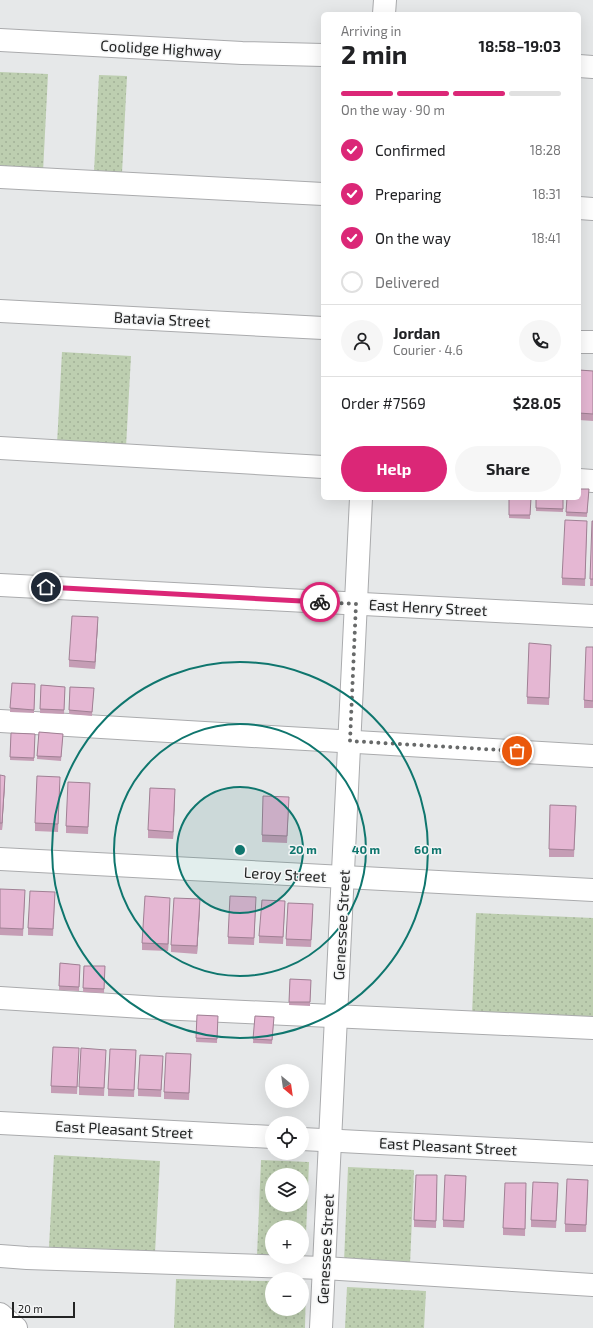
<!DOCTYPE html>
<meta charset="utf-8">
<style>
:root{--surface:#fff;--page:#f6f6f6;--text:#202124;--muted:#757577;--line:#e0e0e0;--accent:#db2777}
body{margin:0;font-family:"Exo 2",sans-serif;background:var(--page);color:var(--text);height:100vh;display:flex;flex-direction:column;font-size:15px;white-space:nowrap}
*{box-sizing:border-box;margin:0}
p{font-size:13px;color:var(--muted)}
.icon{flex:none;width:22px;height:22px;fill:none;stroke:currentColor;stroke-width:2;stroke-linecap:round;stroke-linejoin:round}
.map{position:relative;flex:1;overflow:hidden}
.details{position:absolute;left:321px;top:12px;width:260px;height:488px;display:flex;flex-direction:column;background:var(--surface);border-radius:6px;box-shadow:0 4px 16px #0002}
.details>*{flex:none}
.needle{width:26px;rotate:151deg}
.buttons{position:absolute;left:265px;top:1064px;display:grid;gap:8px}
.buttons a{display:grid;place-items:center;width:44px;height:44px;border-radius:50%;background:var(--surface);box-shadow:0 4px 16px #0002;font-size:20px}
.scale{position:absolute;left:12px;bottom:10px;width:63px;box-sizing:border-box;padding-left:4px;border:2px solid #232424;border-top:0;font-size:11px;line-height:14px;white-space:nowrap;color:#232424;-webkit-text-stroke:3px #f4f5f6;paint-order:stroke}
.pin{position:absolute;display:grid;place-items:center;width:34px;height:34px;color:#fff;margin:-17px;border:2px solid #fff;border-radius:50%;box-shadow:0 1px 4px #0007}
.courier{position:absolute;display:grid;place-items:center;width:40px;height:40px;margin:-20px;border:3px solid #db2777;border-radius:50%;background:#fff;color:#222;box-shadow:0 1px 5px #0007}
.headline em{font-style:normal;font-weight:700}
.headline div{display:flex;flex-direction:column-reverse}
.headline{display:flex;align-items:center;justify-content:space-between;height:68px;padding:0 20px}
h1{font-size:26px;font-weight:700;line-height:30px}
.bar{display:grid;grid-template-columns:repeat(4,1fr);gap:6px 4px;align-content:center;height:48px;padding:0 20px}
.bar i{height:5px;border-radius:3px;background:var(--line)}
.bar .current{background:var(--accent)}
.bar p{grid-column:span 4}
.line{display:flex;align-items:center;gap:10px;padding:0 20px;border-top:1px solid var(--line)}
.line div{flex:1}
.round{display:grid;place-items:center;flex:none;width:42px;height:42px;border-radius:21px;background:var(--page)}
ol{padding:0 20px;list-style:none}
li{display:flex;align-items:center;gap:12px;height:44px}
li p{margin-inline-start:auto}
li .icon{padding:4px;border-radius:50%;background:var(--accent);color:#fff;stroke-width:4}
li:last-child{color:var(--muted)}
li i{width:22px;height:22px;border:2px solid var(--line);border-radius:50%}
.cta{display:flex;gap:8px;margin-top:auto;padding:8px 20px}
.cta a{flex:1;height:46px;border-radius:24px;background:var(--accent);color:#fff;font-size:16px;font-weight:700;line-height:46px;text-align:center}
.cta a+a{background:var(--page);color:var(--text)}
.map>svg:first-child{display:block}
.grass{fill:url(#grass-dots);fill-rule:evenodd}
.lines{fill:none;stroke-linecap:round;stroke-linejoin:round}
.minor-casing{stroke:#aaabad;stroke-width:24}
.minor{stroke:#fff;stroke-width:22}
.wall{fill:#c59db5}
.shaded-wall{fill:#a08094}
.building{fill:#e5b7d3;stroke:#a08094}
.done{stroke:#676969;stroke-width:4;stroke-dasharray:0 7.2}
.route{stroke:#db2777;stroke-width:5}
.ring{fill:none;stroke:#0f766e;stroke-width:2}
.labels{text-anchor:middle;dominant-baseline:central;stroke-width:3;stroke-linejoin:round;paint-order:stroke}
.street-label{font-size:15px;fill:#232424;stroke:#f4f5f6}
.centre{fill:#0f766e;stroke:#f4f5f6;stroke-width:2}
.ring-label{font-size:12px;text-anchor:middle;font-weight:bold;fill:#0f766e;stroke:#f4f5f6;stroke-width:3;stroke-linejoin:round;paint-order:stroke}
</style>
<div class="map">
<svg width="593" height="1328" viewBox="0 0 593 1328">
<defs>
<pattern id="grass-dots" width="8" height="8" patternUnits="userSpaceOnUse"><rect width="8" height="8" fill="#bdceb0"/><path d="M2 2h.1M6 6h.1" fill="none" stroke="#a2b197" stroke-width="1.8" stroke-linecap="round"/></pattern>
</defs>
<rect width="100%" height="100%" fill="#e6e8e9"/>
<g class="grass">
<polygon points="0,72 48,74 43,172 0,170"/>
<polygon points="99,75 127,76 122,173 94,172"/>
<polygon points="62,352 131,356 126,447 57,444"/>
<polygon points="476,913 593,918 593,1022 472,1015"/>
<polygon points="54,1155 160,1161 155,1253 49,1247"/>
<path d="M 261,1160 L 309,1162 L 305,1258 L 302,1257 L 302,1227 L 272,1227 L 272,1257 L 257,1256 ZM 272,1175 L 302,1175 L 302,1205 L 272,1205 Z"/>
<polygon points="348,1167 414,1170 410,1265 344,1262"/>
<polygon points="176,1279 272,1281 272,1309 302,1309 302,1282 306,1282 305,1328 174,1328"/>
<polygon points="347,1287 426,1291 424,1328 345,1328"/>
</g>
<g class="lines">
<g class="minor-casing">
<g id="minor">
<polyline points="384,14 385,0"/>
<polyline points="0,40 242,53 323,55"/>
<polyline points="579,66 593,67"/>
<polyline points="0,177 323,194"/>
<polyline points="579,208 593,209"/>
<polyline points="0,311 323,328"/>
<polyline points="579,342 593,342"/>
<polyline points="0,448 323,467"/>
<polyline points="579,480 593,481"/>
<polyline points="0,585 593,616"/>
<polyline points="0,721 593,756"/>
<polyline points="0,859 593,890"/>
<polyline points="0,998 159,1008 593,1028"/>
<polyline points="0,1123 272,1137"/>
<polyline points="302,1139 593,1154"/>
<polyline points="0,1256 27,1258 324,1268 593,1285"/>
<polyline points="0,1314 16,1328"/>
<polyline points="321,1328 361,498"/>
</g>
</g>
<use href="#minor" class="minor"/>
</g>
<g class="wall">
<polygon points="579,370 593,371 593,421 579,420"/>
<polygon points="589,489 587,517 566,516 567,498"/>
<polygon points="509,498 531,498 530,519 509,518"/>
<polygon points="536,498 563,498 563,512 536,511"/>
<polygon points="593,521 593,586 590,586"/>
<polygon points="587,528 585,586 562,585 562,578"/>
<polygon points="98,624 95,669 69,667 69,660"/>
<polygon points="593,647 593,708 584,708 584,700"/>
<polygon points="551,652 549,705 527,704 527,697"/>
<polygon points="12,683 35,684 34,713 10,712"/>
<polygon points="41,685 65,687 64,714 40,713"/>
<polygon points="70,687 94,688 92,716 69,714"/>
<polygon points="39,732 63,734 61,761 37,759"/>
<polygon points="11,733 35,734 34,761 10,760"/>
<polygon points="0,775 5,783 2,830 0,830"/>
<polygon points="60,785 58,832 35,831 35,823"/>
<polygon points="90,790 88,834 66,833 66,826"/>
<polygon points="175,796 173,839 148,838 148,830"/>
<polygon points="289,804 287,843 262,842 262,835"/>
<polygon points="576,813 574,857 549,857 549,849"/>
<polygon points="0,889 25,897 23,936 0,935"/>
<polygon points="55,899 53,936 28,935 28,928"/>
<polygon points="256,904 254,945 228,944 228,937"/>
<polygon points="170,905 168,951 142,950 142,943"/>
<polygon points="200,907 197,954 171,952 171,945"/>
<polygon points="285,908 283,944 259,943 259,936"/>
<polygon points="313,912 311,947 286,946 286,939"/>
<polygon points="60,963 80,965 79,991 59,990"/>
<polygon points="84,966 105,966 104,993 83,992"/>
<polygon points="290,979 311,980 310,1006 289,1005"/>
<polygon points="197,1015 218,1016 217,1043 196,1042"/>
<polygon points="255,1016 274,1017 272,1044 253,1043"/>
<polygon points="79,1055 77,1094 51,1093 51,1086"/>
<polygon points="106,1057 104,1096 79,1095 79,1087"/>
<polygon points="136,1058 134,1097 108,1096 108,1089"/>
<polygon points="191,1061 189,1100 164,1099 164,1092"/>
<polygon points="163,1064 161,1097 138,1096 138,1089"/>
<polygon points="437,1183 436,1228 414,1227 414,1220"/>
<polygon points="466,1183 464,1228 443,1227 443,1220"/>
<polygon points="588,1188 586,1232 565,1232 565,1224"/>
<polygon points="558,1190 556,1228 531,1227 531,1220"/>
<polygon points="526,1191 525,1236 503,1235 503,1228"/>
</g>
<g class="shaded-wall">
<polygon points="98,617 98,624 95,669 95,662"/>
<polygon points="5,776 5,783 2,830 2,823"/>
<polygon points="175,789 175,796 173,839 173,832"/>
<polygon points="170,898 170,905 168,951 168,944"/>
<polygon points="200,899 200,907 197,954 197,946"/>
</g>
<g class="building">
<polygon points="579,370 593,371 593,414 579,413"/>
<polygon points="579,489 589,489 587,513 566,512 567,498 579,498"/>
<polygon points="509,498 531,498 530,515 509,515"/>
<polygon points="536,498 563,498 563,509 536,508"/>
<polygon points="565,520 587,521 585,579 562,578"/>
<polygon points="592,521 593,521 593,579 590,579"/>
<polygon points="72,616 98,617 95,662 69,660"/>
<polygon points="529,643 551,645 549,698 527,697"/>
<polygon points="586,647 593,647 593,701 584,700"/>
<polygon points="12,683 35,684 34,710 10,708"/>
<polygon points="41,685 65,687 64,710 40,709"/>
<polygon points="70,687 94,688 92,712 69,710"/>
<polygon points="39,732 63,734 61,757 37,756"/>
<polygon points="11,733 35,734 34,758 10,757"/>
<polygon points="0,775 5,776 2,823 0,823"/>
<polygon points="37,776 60,777 58,824 35,823"/>
<polygon points="68,782 90,783 88,827 66,826"/>
<polygon points="150,788 175,789 173,832 148,830"/>
<polygon points="263,796 289,797 287,836 262,835"/>
<polygon points="550,805 576,806 574,850 549,849"/>
<polygon points="0,889 25,890 23,929 0,928"/>
<polygon points="30,891 55,892 53,929 28,928"/>
<polygon points="145,896 170,898 168,944 142,943"/>
<polygon points="230,896 256,897 254,938 228,937"/>
<polygon points="174,898 200,899 197,946 171,945"/>
<polygon points="262,900 285,901 283,937 259,936"/>
<polygon points="288,903 313,904 311,940 286,939"/>
<polygon points="60,963 80,965 79,987 59,986"/>
<polygon points="84,966 105,966 104,989 83,988"/>
<polygon points="290,979 311,980 310,1002 289,1002"/>
<polygon points="197,1015 218,1016 217,1039 196,1038"/>
<polygon points="255,1016 274,1017 272,1040 253,1039"/>
<polygon points="53,1047 79,1048 77,1087 51,1086"/>
<polygon points="81,1048 106,1050 104,1088 79,1087"/>
<polygon points="110,1049 136,1050 134,1090 108,1089"/>
<polygon points="166,1053 191,1054 189,1093 164,1092"/>
<polygon points="140,1055 163,1056 161,1090 138,1089"/>
<polygon points="416,1175 437,1175 436,1221 414,1220"/>
<polygon points="445,1175 466,1176 464,1221 443,1220"/>
<polygon points="567,1179 588,1180 586,1225 565,1224"/>
<polygon points="533,1182 558,1183 556,1221 531,1220"/>
<polygon points="505,1183 526,1183 525,1229 503,1228"/>
</g>
<g class="lines">
<polyline class="done" points="320,602 356,604 350,741 517,751"/>
<polyline class="route" points="46,587 320,602"/>
</g>
<circle cx="240" cy="850" r="63" fill="#0f766e" fill-opacity=".12"/>
<g class="ring">
<circle cx="240" cy="850" r="63"/>
<circle cx="240" cy="850" r="126"/>
<circle cx="240" cy="850" r="188"/>
</g>
<g class="labels">
<g class="street-label">
<text transform="translate(161 48) rotate(3)">Coolidge Highway</text>
<text transform="translate(162 319) rotate(3)">Batavia Street</text>
<text transform="translate(428 607) rotate(3)">East Henry Street</text>
<text transform="translate(285 874) rotate(3)">Leroy Street</text>
<text transform="translate(341 925) rotate(-87)">Genessee Street</text>
<text transform="translate(124 1129) rotate(3)">East Pleasant Street</text>
<text transform="translate(448 1146) rotate(3)">East Pleasant Street</text>
<text transform="translate(325 1249) rotate(-87)">Genessee Street</text>
</g>
</g>
<circle cx="240" cy="850" r="6" class="centre"/>
<g class="ring-label">
<text x="303" y="854">20 m</text>
<text x="366" y="854">40 m</text>
<text x="428" y="854">60 m</text>
</g>
</svg>
<div class="buttons">
<a><svg class="needle" viewBox="-14 -14 28 28"><path d="M0-13l5 13h-10z" fill="#e53935"/><path d="M0 13l5-13h-10z" fill="#757577"/></svg></a>
<a><svg class="icon" aria-label="locate" viewBox="0 0 24 24"><circle cx="12" cy="12" r="6"/><path d="M12 2v4M12 18v4M2 12h4M18 12h4"/></svg></a>
<a><svg class="icon" aria-label="layers" viewBox="0 0 24 24"><path d="M12 4l9 5-9 5-9-5zM3 14l9 5 9-5"/></svg></a>
<a>+</a>
<a>−</a>
</div>
<div class="scale">20 m</div>
<div class="pin" style="left:517px;top:751px;background:#ea580c"><svg class="icon" aria-label="bag" viewBox="0 0 24 24"><path d="M5 8h14l-1 12H6zM9 8a3 3 0 0 1 6 0"/></svg></div>
<div class="pin" style="left:46px;top:587px;background:#1f2937"><svg class="icon" aria-label="home" viewBox="0 0 24 24"><path d="M3 11l9-7 9 7M6 9v11h12V9"/></svg></div>
<div class="courier" style="left:320px;top:602px"><svg class="icon" aria-label="bike" viewBox="0 0 24 24"><circle cx="6" cy="16" r="4"/><circle cx="18" cy="16" r="4"/><path d="M6 16l4-8h5l3 8M10 8l3 8H6M13 5h3"/></svg></div>
<section class="details">
<div class="headline"><div><h1>2 min</h1><p>Arriving in</p></div><em>18:58–19:03</em></div>
<div class="bar"><i class="current"></i><i class="current"></i><i class="current"></i><i></i><p>On the way · 90 m</p></div>
<ol>
<li><svg class="icon" aria-label="check" viewBox="0 0 24 24"><path d="M5 12l5 5 9-10"/></svg>Confirmed<p>18:28</p></li>
<li><svg class="icon" aria-label="check" viewBox="0 0 24 24"><path d="M5 12l5 5 9-10"/></svg>Preparing<p>18:31</p></li>
<li><svg class="icon" aria-label="check" viewBox="0 0 24 24"><path d="M5 12l5 5 9-10"/></svg>On the way<p>18:41</p></li>
<li><i></i>Delivered</li>
</ol>
<div class="line" style="height:72px"><a class="round"><svg class="icon" aria-label="person" viewBox="0 0 24 24"><circle cx="12" cy="8" r="4"/><path d="M4 21q1-7 8-7t8 7"/></svg></a><div><b>Jordan</b><p>Courier · 4.6</p></div><a class="round"><svg class="icon" aria-label="phone" viewBox="0 0 24 24"><path d="M5 4h4l2 5-3 2q2 4 5 5l2-3 5 2v4C11 20 4 13 5 4z"/></svg></a></div>
<div class="line" style="height:52px"><div>Order #7569</div><b>$28.05</b></div>
<div class="cta"><a>Help</a><a>Share</a></div>
</section>
</div>
